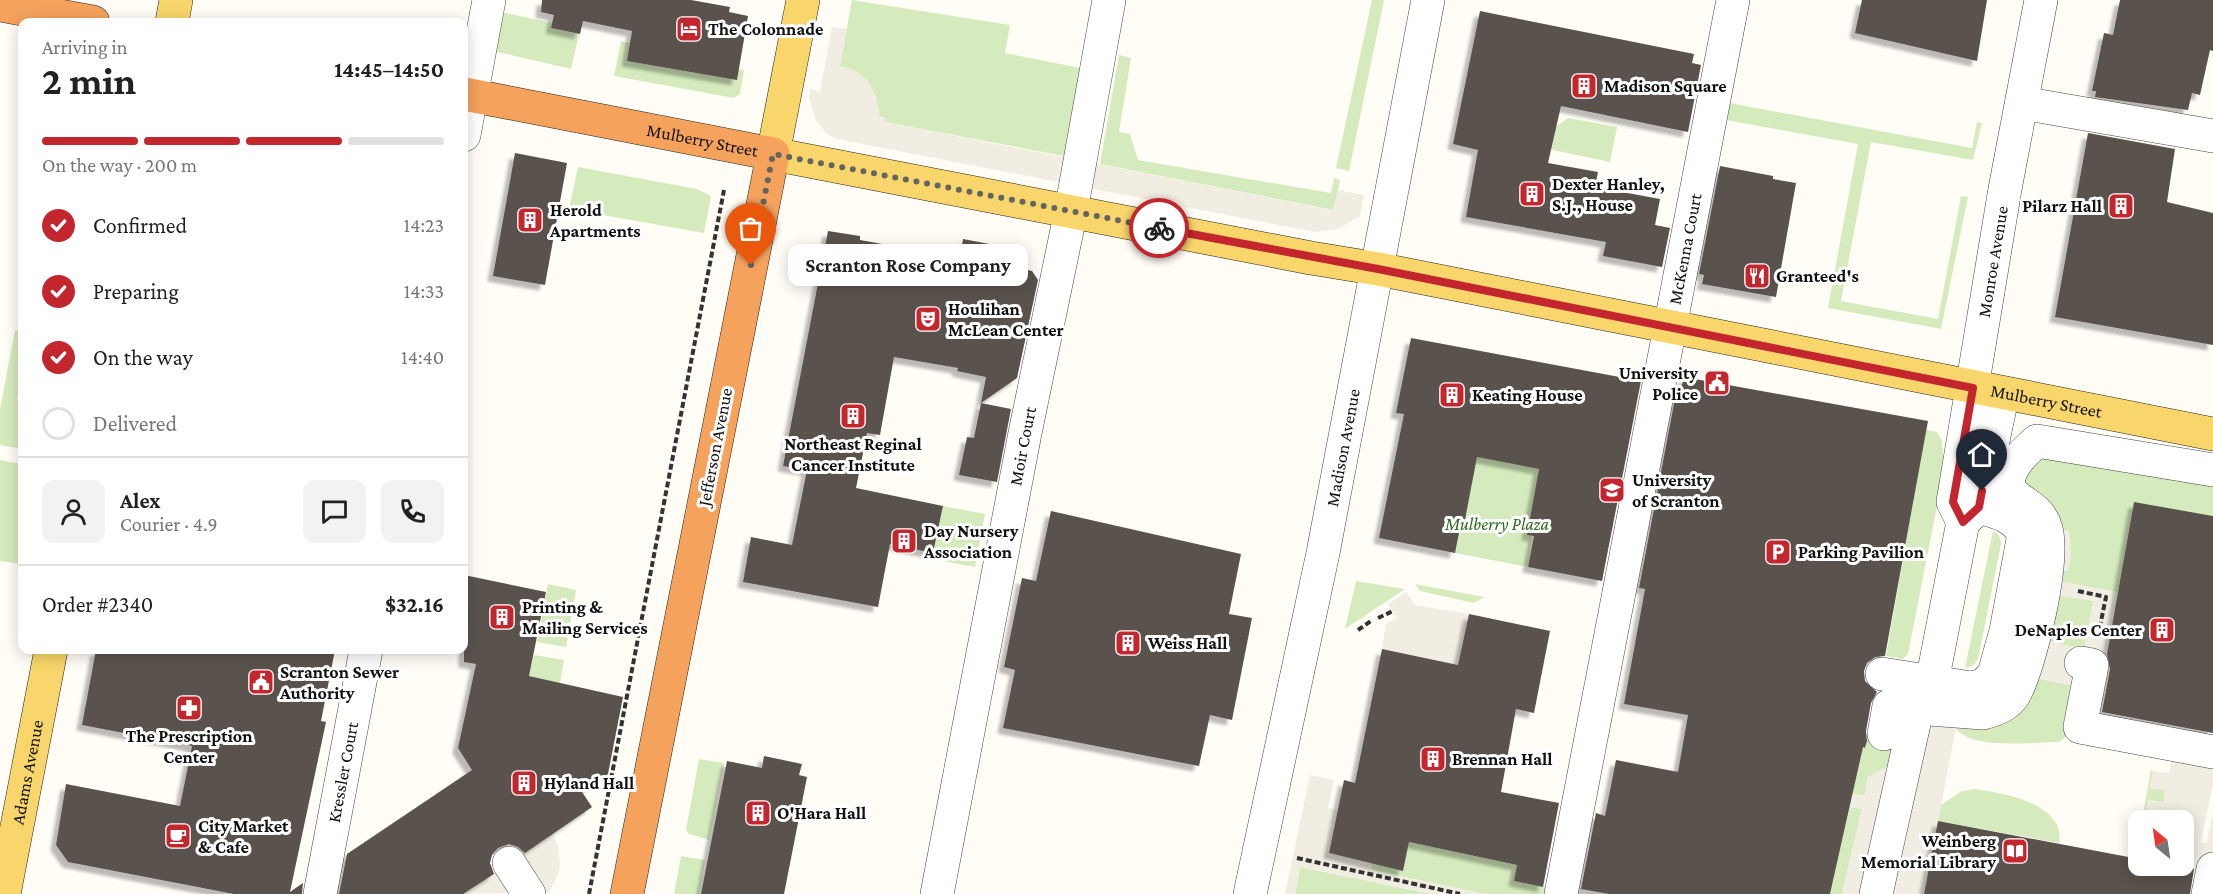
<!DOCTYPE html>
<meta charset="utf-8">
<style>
:root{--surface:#fff;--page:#f2f2f2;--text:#222;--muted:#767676;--line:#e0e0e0;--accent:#c4262e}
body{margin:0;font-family:"Crimson Pro",serif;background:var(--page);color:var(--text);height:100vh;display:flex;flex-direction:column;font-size:22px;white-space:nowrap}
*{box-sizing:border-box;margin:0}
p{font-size:20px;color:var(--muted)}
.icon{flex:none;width:33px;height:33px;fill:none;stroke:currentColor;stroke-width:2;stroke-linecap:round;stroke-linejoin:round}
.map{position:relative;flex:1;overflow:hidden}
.side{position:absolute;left:18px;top:18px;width:450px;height:636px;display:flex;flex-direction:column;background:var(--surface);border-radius:12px;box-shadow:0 3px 15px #0003}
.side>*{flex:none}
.needle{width:39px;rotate:331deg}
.controls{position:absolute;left:2128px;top:810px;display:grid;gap:12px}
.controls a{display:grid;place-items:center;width:66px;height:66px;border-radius:12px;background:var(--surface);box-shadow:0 3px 15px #0003;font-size:30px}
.pin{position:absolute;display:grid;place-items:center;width:51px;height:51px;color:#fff;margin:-62px -26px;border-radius:50% 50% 50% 0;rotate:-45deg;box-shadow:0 0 6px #0007}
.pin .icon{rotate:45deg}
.courier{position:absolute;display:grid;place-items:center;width:60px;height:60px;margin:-30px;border:4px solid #c4262e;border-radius:50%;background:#fff;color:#222;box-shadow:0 2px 8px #0007}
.bubble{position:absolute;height:42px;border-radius:12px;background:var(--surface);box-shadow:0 3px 15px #0003;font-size:20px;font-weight:700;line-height:42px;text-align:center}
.summary em{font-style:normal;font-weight:700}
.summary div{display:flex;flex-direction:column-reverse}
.summary{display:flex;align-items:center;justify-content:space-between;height:102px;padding:0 24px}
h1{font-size:39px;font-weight:700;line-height:45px}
.bar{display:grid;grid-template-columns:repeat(4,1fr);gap:9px 6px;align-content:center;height:72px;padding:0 24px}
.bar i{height:8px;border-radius:4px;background:var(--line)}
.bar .active{background:var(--accent)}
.bar p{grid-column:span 4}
.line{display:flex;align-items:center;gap:15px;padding:0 24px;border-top:2px solid var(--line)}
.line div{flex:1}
.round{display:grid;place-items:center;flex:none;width:63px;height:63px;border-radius:12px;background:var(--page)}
ol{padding:0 24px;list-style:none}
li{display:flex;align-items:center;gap:18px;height:66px}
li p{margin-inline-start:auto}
li .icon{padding:6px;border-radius:50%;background:var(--accent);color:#fff;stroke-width:4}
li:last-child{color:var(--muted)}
li i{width:33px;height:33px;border:3px solid var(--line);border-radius:50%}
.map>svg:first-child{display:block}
.green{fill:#d5ebbd}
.plaza{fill:#f1ede2;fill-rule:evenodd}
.building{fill:#5a524d;filter:url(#shadow)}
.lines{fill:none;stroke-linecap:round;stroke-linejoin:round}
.minor-casing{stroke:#444;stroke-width:34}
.major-casing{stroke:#222;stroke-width:34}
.highway-casing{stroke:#222;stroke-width:34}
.path{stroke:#333;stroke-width:4;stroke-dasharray:6 3;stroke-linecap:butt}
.minor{stroke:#fff;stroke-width:33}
.major{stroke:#f9d66b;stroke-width:33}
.highway{stroke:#f5a25d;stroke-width:33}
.done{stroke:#646461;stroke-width:6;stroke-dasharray:0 10.8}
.route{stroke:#c4262e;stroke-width:8}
.labels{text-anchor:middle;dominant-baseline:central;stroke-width:6;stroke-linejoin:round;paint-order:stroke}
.poi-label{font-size:18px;font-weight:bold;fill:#111;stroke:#fff;text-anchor:start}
.street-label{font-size:18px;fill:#111;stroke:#fff}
.park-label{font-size:18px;font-style:italic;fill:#2f6b1f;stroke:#fff}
</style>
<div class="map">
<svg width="2213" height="894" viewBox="0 0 2213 894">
<defs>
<filter id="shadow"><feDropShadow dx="-5.5" dy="5.5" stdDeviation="1.5" flood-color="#0004"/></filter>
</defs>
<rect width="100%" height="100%" fill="#fffdf5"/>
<g class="green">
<polygon points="852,0 1010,25 1005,53 1090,70 1069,157 885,122 840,66"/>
<polygon points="1372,0 1384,0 1349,171 1336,168"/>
<polygon points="501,12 552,23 551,28 579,34 571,69 494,51"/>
<polygon points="621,41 744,70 740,94 734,98 614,76"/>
<polygon points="1119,55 1131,58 1119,132 1130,134 1138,160 1331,193 1334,178 1340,180 1334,210 1100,164"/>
<polygon points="1729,103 1972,148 1977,122 1982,123 1973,160 1871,142 1841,301 1938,319 1961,196 1968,197 1941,329 1828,308 1858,144 1726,120"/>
<polygon points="1568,118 1617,127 1610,162 1534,146 1535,142"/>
<polygon points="578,167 697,189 711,196 704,233 569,209"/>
<polygon points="15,330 22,332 22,375 17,400 22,401 22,449 0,445 0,409"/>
<polygon points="1926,430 1937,432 1942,440 1944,470 1908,654 1903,659 1886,656"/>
<polygon points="1474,456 1542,469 1528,567 1455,553 1471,490"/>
<polygon points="2031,456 2213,477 2213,516 2134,502 2118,592 2061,582 2054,569 2068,571 2068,530 2059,533 2024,485"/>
<polygon points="0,460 22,464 22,548 20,564 0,561"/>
<polygon points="943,506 985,514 975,567 932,559"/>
<polygon points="1993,531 1999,535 2001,544 1978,659 1974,665 1965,668"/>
<polygon points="1356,581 1405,589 1345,629"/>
<polygon points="548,584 576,590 566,647 537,642"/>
<polygon points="1415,584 1484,597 1474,603 1420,591"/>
<polygon points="2056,595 2094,601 2084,649 2041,640"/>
<polygon points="534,655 564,660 560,683 529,676"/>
<path d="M 2030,677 L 2075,686 L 2068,735 L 2059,742 C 2033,742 1973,750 1956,729 L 1957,722 Z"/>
<path d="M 1867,739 C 1879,742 1887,743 1893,754 L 1889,766 L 1868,777 L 1865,796 L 1845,792 L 1854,746 L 1866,748 Z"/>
<polygon points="699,759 724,763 709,840 689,834 686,830"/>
<polygon points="2151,770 2153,771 2150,788 2165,790 2164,802 2148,800 2144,819 2142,819"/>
<path d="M 1976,789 C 2001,793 2044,800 2057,825 C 2060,830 2059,837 2060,843 L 1938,821 L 1941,805 L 1962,791 Z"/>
<polygon points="1850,807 1862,809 1842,894 1830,894"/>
<polygon points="1409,842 1517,865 1514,881 1551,888 1550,894 1485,894 1371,870 1373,862 1403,871"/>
<polygon points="681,856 705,860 699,894 674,894"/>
<polygon points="1300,867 1432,894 1295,894"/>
</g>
<g class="plaza">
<polygon points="832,27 847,29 840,66 856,71 868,81 876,96 880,116 886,118 885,122 1333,210 1338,190 1364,195 1360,216 1338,229 1315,232 837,139 827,134 816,121 809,97 810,89 820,92"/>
<path d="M 2031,456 L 2024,485 L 2059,532 L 2068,530 L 2070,535 L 2071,557 L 2068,571 L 2055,569 L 2061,582 L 2118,592 L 2096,717 L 2213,738 L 2213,783 L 2201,842 L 2207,843 L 2213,810 L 2213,894 L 2199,870 L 2174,866 L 2184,866 L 2184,820 L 2144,819 L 2148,800 L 2164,802 L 2165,790 L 2150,788 L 2153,771 L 2169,773 L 2171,761 L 2153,758 L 2154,749 L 2068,735 L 2077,687 L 2031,677 L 1957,722 L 1924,894 L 1842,894 L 1862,809 L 1850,807 L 1853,793 L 1864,796 L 1868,777 L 1889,766 L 1893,754 L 1884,743 L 1867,739 L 1878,691 L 1961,704 L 1982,704 L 2016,506 ZM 2056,595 L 2093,601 L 2084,649 L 2041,640 Z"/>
<polygon points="1406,592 1415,605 1469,614 1458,665 1382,649 1386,624 1397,618 1388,604"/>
<polygon points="1310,775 1334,780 1328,808 1339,810 1330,853 1373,862 1371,870 1485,894 1432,894 1300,867 1295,894 1285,894"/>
<polygon points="552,834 558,845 560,865 558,875 549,892 464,894 463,892 470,890"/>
</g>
<g class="building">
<polygon points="542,0 691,0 730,7 729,12 748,16 737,80 627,61 632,31 583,21 580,34 551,28 554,15 541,12"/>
<polygon points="1862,0 1987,0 1977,61 1855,33"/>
<polygon points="2120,0 2213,0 2213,51 2210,50 2200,95 2192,93 2188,110 2095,97 2096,91 2092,91 2104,33 2113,35"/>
<polygon points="1480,11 1694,54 1692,63 1701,65 1688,132 1561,106 1548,163 1598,172 1595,187 1660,199 1655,225 1670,228 1662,267 1603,256 1606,242 1466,217 1478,150 1453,144"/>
<polygon points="2088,133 2175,149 2167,202 2213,213 2213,345 2055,317"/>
<polygon points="515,153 567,163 545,285 493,276"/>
<polygon points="1720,166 1773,176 1773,179 1796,183 1776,297 1702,284 1704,275 1699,274"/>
<polygon points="828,231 860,236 860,240 960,258 963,239 1000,246 997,264 1032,271 1038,280 1017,378 981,403 986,377 957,371 958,368 894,357 880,435 867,433 856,488 943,506 933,553 890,544 878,607 743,582 751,537 792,545 807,470 783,466"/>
<polygon points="1411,338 1641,381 1602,581 1528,567 1534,536 1527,535 1539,469 1477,457 1464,525 1461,524 1455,553 1379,538 1404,414 1396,413"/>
<polygon points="1684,377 1928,421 1885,656 1875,657 1867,663 1864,671 1865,681 1877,692 1871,703 1866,731 1867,741 1865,748 1863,747 1830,894 1609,894 1581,889 1596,813 1605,816 1616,760 1678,772 1688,715 1624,704 1645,589 1639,588 1677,388 1681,389"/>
<polygon points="981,403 1011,409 997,482 959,475 967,437 974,438"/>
<polygon points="2134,502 2213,516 2213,733 2102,712 2110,669 2107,654"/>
<polygon points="1051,511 1241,554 1229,614 1252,618 1232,720 1210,715 1199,766 1003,728 1015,670 1004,667 1022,578 1036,581"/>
<polygon points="464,575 546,592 529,676 623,697 608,774 582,792 592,807 525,853 518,847 509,844 498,848 492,855 490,863 494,874 463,894 339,894 347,854 472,770 458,748 476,664 464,662"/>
<polygon points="1469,614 1550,631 1534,713 1516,709 1501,792 1559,803 1543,887 1514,881 1517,865 1409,842 1403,871 1329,853 1344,780 1355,783 1382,649 1458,665"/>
<polygon points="96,650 335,650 321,721 326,722 290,892 303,883 302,894 234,894 68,862 56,845 66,784 180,806 192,746 82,725"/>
<polygon points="764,756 802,764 799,775 807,777 784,894 701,894 727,761 762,768"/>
<polygon points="1938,821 2139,859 2139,866 2174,866 2194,869 2190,894 1924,894"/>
</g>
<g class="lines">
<g class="minor-casing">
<g id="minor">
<polyline points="2022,103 2213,136"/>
<polyline points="464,135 489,0"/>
<path id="s1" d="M 1963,522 L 1953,502 L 2005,189 L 2041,0"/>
<polyline points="2081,663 2092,665 2080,727 2213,752"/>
<path d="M 1882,674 L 1971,688 L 1984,685 L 1994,674 L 2006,631 L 2024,534 C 2014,516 1999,513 1979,507"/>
<polyline points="1932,682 1963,522 1979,507 2003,393"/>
<path d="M 1884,734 L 1889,706 L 1983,713 C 1996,710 2010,704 2016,691 C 2031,661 2055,561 2046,529 C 2040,506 2019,504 2007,487 C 2009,466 2022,454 2037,441 L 2213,470"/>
<polyline points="509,863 529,894"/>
<path id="s2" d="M 320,894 L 366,650"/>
<path id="s3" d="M 937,894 L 1025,433 L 1071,211 L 1109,0"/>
<path id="s4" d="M 1250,894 L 1323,553 L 1428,0"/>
<path id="s5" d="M 1561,894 L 1733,0"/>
<polyline points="1876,894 1917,710"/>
<polyline points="2208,894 2213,869"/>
</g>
</g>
<g class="major-casing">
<g id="major">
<path id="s6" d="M 803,0 L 773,154 L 1311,258 L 1378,269 L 2213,434"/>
<polyline points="172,22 176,0"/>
<path id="s7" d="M 4,894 L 51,650"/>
</g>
</g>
<g class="highway-casing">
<g id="highway">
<polyline points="0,5 93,22"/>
<path id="s8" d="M 464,94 L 773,154 L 627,894"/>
</g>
</g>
<g class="path">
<polyline points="2078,591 2106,597 2099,631"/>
<polyline points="1378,618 1393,611"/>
<polyline points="1358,630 1371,621"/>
<polyline points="1297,858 1460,894"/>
<polyline points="589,894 724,190"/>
</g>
<use href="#minor" class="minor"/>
<use href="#major" class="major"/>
<use href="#highway" class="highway"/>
</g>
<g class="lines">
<polyline class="done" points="751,265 773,154 1159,228"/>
<polyline class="route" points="1159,228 1378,269 1973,388 1953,502 1963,522 1979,507 1982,491"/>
</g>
<defs>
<g id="hotel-square" transform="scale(1.35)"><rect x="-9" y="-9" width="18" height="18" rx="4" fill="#c4262e" stroke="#fff"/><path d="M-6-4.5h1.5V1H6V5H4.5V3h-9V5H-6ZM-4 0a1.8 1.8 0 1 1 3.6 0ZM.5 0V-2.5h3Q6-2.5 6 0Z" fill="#fff"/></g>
<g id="building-square" transform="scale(1.35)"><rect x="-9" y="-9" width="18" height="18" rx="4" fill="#c4262e" stroke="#fff"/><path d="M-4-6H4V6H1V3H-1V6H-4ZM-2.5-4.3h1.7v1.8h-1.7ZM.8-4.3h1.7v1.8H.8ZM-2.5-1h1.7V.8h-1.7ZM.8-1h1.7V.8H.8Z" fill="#fff"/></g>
<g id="restaurant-square" transform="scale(1.35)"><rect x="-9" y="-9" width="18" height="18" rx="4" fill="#c4262e" stroke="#fff"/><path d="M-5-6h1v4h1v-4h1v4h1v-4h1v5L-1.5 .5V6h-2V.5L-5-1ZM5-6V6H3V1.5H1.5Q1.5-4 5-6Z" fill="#fff"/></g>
<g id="theatre-square" transform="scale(1.35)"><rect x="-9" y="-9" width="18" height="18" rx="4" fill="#c4262e" stroke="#fff"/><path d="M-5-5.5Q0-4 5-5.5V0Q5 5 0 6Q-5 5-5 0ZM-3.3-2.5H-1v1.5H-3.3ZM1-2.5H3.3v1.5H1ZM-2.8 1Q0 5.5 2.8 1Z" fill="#fff"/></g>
<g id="civic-square" transform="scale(1.35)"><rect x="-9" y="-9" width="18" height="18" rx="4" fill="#c4262e" stroke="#fff"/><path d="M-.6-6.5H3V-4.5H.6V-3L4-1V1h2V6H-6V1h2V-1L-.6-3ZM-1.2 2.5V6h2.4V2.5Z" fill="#fff"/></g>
<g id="university-square" transform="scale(1.35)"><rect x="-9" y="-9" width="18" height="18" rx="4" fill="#c4262e" stroke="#fff"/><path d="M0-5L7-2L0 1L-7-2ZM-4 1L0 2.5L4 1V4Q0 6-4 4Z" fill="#fff"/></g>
<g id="parking-square" transform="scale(1.35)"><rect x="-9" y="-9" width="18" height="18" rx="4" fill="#c4262e" stroke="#fff"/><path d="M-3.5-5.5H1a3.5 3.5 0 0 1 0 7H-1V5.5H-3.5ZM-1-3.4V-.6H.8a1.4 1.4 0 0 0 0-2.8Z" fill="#fff"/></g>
<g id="pharmacy-square" transform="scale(1.35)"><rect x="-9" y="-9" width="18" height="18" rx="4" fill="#c4262e" stroke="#fff"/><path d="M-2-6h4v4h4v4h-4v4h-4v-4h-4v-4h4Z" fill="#fff"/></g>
<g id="cafe-square" transform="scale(1.35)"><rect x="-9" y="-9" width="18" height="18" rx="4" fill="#c4262e" stroke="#fff"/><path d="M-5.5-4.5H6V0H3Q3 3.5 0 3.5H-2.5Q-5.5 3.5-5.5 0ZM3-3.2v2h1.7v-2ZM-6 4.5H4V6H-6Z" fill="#fff"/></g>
<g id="library-square" transform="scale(1.35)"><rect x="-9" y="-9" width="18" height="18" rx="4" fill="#c4262e" stroke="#fff"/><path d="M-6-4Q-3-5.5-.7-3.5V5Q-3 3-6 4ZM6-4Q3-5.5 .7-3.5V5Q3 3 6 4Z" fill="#fff"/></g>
</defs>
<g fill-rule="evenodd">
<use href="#hotel-square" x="689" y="29"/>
<use href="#building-square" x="1584" y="86"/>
<use href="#building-square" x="1532" y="194"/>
<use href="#building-square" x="2121" y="206"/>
<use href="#building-square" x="530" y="220"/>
<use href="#restaurant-square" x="1757" y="276"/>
<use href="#theatre-square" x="928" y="319"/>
<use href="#civic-square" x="1717" y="383"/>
<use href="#building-square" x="1452" y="395"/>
<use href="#building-square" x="853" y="416"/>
<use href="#university-square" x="1612" y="490"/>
<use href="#building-square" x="904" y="541"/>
<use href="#parking-square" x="1778" y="552"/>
<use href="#building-square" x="502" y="617"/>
<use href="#building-square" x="2162" y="630"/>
<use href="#building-square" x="1128" y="643"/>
<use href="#civic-square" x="261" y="682"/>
<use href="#pharmacy-square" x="189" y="708"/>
<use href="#building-square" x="1433" y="759"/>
<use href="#building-square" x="524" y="783"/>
<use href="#building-square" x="758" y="813"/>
<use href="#cafe-square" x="178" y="836"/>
<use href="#library-square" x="2015" y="851"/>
</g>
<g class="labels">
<g class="poi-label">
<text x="708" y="29">The Colonnade</text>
<text x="1604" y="86">Madison Square</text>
<text x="1552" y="184">Dexter Hanley,<tspan x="1552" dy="21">S.J., House</tspan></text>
<text x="2102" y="206" text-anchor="end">Pilarz Hall</text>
<text x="550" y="210">Herold<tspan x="550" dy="21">Apartments</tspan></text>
<text x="1776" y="276">Granteed's</text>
<text x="948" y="309">Houlihan<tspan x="948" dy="21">McLean Center</tspan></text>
<text x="1698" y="373" text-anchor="end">University<tspan x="1698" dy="21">Police</tspan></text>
<text x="1472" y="395">Keating House</text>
<text x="853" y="444" text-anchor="middle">Northeast Reginal<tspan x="853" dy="21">Cancer Institute</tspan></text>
<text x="1632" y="480">University<tspan x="1632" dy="21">of Scranton</tspan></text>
<text x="924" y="531">Day Nursery<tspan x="924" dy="21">Association</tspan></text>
<text x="1798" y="552">Parking Pavilion</text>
<text x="522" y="607">Printing &amp;<tspan x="522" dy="21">Mailing Services</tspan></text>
<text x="2142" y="630" text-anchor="end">DeNaples Center</text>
<text x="1148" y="643">Weiss Hall</text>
<text x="280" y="672">Scranton Sewer<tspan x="280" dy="21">Authority</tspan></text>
<text x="189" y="736" text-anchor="middle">The Prescription<tspan x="189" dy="21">Center</tspan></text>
<text x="1452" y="759">Brennan Hall</text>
<text x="544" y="783">Hyland Hall</text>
<text x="777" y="813">O'Hara Hall</text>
<text x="198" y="826">City Market<tspan x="198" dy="21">&amp; Cafe</tspan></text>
<text x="1996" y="841" text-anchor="end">Weinberg<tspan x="1996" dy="21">Memorial Library</tspan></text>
</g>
<g class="street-label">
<text stroke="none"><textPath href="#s8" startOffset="243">Mulberry Street</textPath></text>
<text stroke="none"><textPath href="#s5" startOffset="657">McKenna Court</textPath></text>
<text stroke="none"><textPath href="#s1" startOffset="266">Monroe Avenue</textPath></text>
<text stroke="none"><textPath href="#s6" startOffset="1454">Mulberry Street</textPath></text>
<text transform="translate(715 447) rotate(-79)">Jefferson Avenue</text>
<text stroke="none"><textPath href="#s3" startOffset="456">Moir Court</textPath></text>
<text stroke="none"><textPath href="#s4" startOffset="456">Madison Avenue</textPath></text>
<text stroke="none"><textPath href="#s7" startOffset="124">Adams Avenue</textPath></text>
<text stroke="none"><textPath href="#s2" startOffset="124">Kressler Court</textPath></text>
</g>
<g class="park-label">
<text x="1497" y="524">Mulberry Plaza</text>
</g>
</g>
</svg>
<div class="controls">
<a><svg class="needle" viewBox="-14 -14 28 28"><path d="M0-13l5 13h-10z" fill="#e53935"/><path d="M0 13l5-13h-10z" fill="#767676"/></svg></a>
</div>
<div class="pin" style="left:751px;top:265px;background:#ea580c"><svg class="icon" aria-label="bag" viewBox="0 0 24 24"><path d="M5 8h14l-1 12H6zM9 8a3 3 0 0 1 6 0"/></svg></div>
<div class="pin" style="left:1982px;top:491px;background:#1f2937"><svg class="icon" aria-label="home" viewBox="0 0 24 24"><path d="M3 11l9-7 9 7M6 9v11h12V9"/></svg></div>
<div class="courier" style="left:1159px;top:228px"><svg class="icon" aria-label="bike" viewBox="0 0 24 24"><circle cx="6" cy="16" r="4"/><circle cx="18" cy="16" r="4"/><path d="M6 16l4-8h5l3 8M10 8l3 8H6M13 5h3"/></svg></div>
<div class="bubble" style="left:788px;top:244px;width:240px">Scranton Rose Company</div>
<section class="side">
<div class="summary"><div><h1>2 min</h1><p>Arriving in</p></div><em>14:45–14:50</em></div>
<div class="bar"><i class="active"></i><i class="active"></i><i class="active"></i><i></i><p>On the way · 200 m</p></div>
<ol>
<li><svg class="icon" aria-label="check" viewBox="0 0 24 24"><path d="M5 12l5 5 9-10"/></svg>Confirmed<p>14:23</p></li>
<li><svg class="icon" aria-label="check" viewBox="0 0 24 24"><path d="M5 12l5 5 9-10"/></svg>Preparing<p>14:33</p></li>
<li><svg class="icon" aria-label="check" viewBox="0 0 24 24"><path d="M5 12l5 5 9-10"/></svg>On the way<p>14:40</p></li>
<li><i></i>Delivered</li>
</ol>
<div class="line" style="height:108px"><a class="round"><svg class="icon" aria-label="person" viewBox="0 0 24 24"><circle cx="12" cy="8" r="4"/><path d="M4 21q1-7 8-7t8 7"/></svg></a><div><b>Alex</b><p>Courier · 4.9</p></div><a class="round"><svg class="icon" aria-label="chat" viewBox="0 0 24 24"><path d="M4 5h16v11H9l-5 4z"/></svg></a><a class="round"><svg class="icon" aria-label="phone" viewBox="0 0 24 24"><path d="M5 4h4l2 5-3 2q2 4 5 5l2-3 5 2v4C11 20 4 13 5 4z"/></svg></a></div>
<div class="line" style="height:78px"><div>Order #2340</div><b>$32.16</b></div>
</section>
</div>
